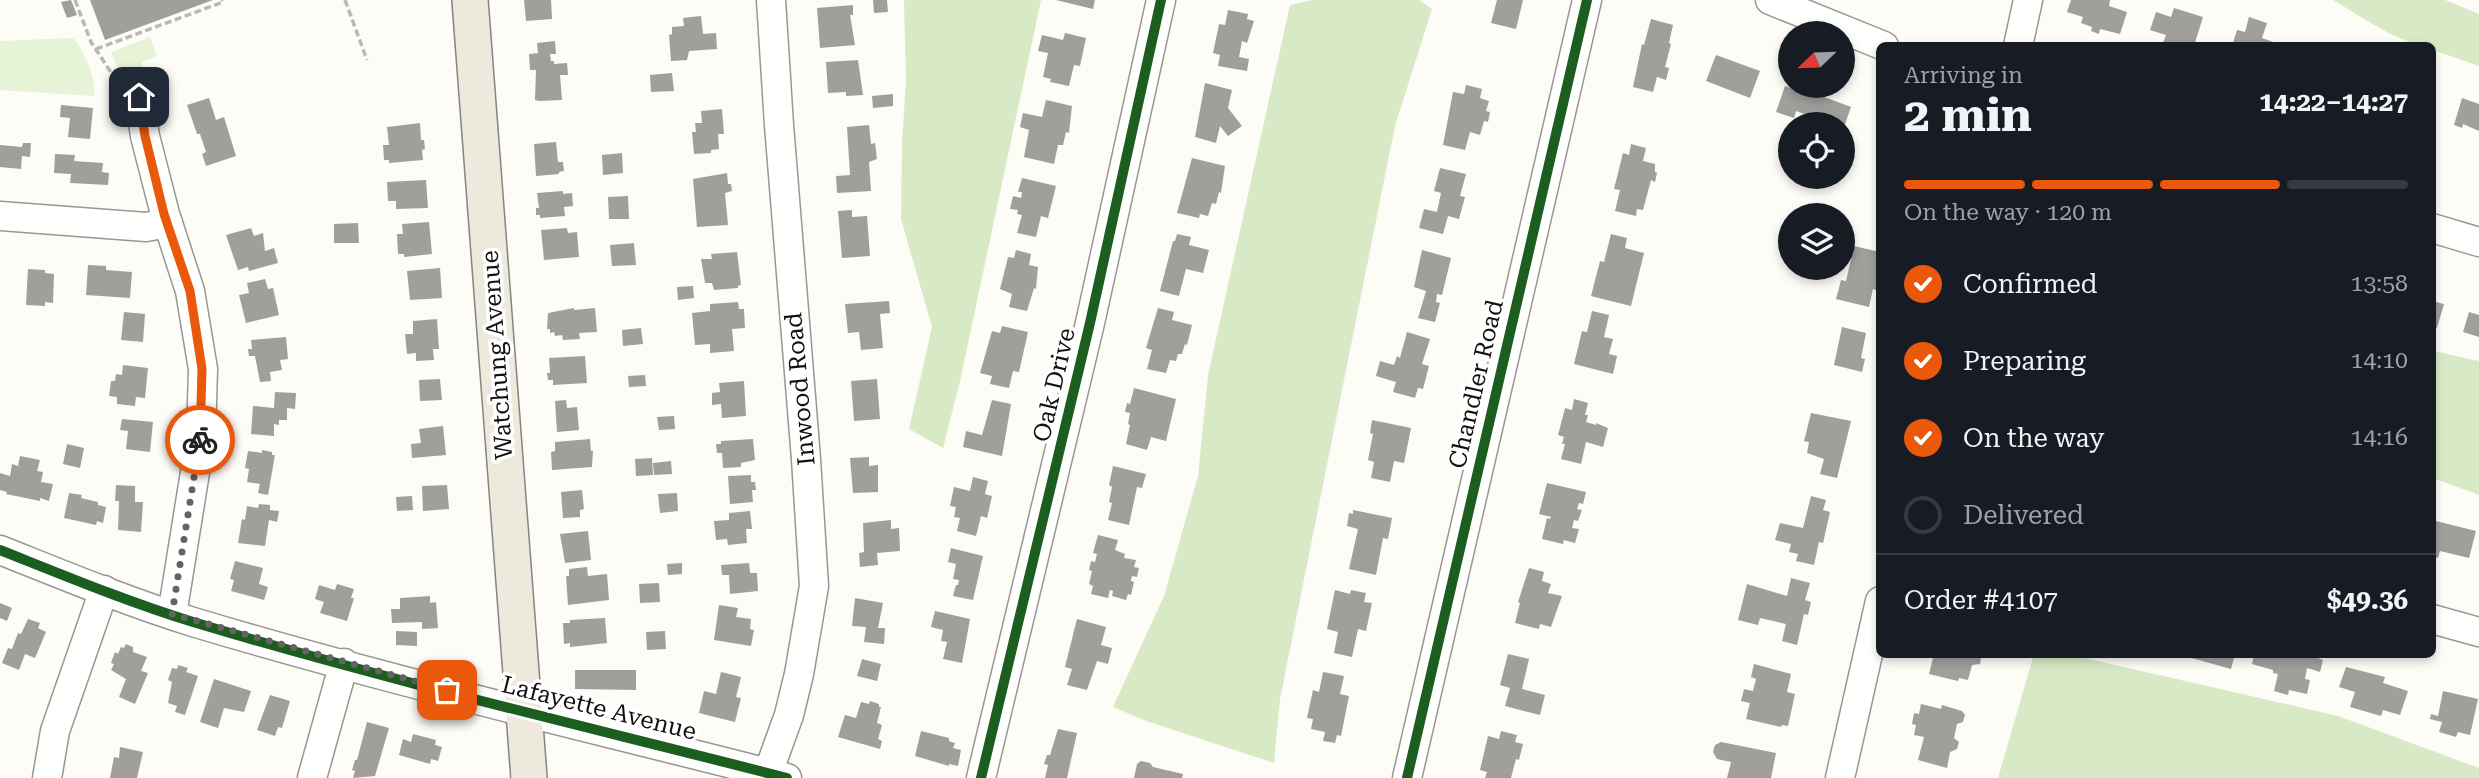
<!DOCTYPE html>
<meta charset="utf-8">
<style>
:root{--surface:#171b24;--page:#20242c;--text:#f1f3f6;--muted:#9ea1a6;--line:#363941;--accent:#ea580c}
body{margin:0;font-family:"Roboto Serif",serif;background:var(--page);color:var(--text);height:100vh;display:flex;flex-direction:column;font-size:26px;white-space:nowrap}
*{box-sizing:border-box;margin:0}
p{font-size:23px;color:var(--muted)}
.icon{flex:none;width:38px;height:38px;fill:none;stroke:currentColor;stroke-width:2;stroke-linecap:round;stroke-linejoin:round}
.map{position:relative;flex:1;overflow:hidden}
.sheet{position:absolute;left:1876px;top:42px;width:560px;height:616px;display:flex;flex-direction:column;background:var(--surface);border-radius:10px;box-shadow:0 4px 10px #0003}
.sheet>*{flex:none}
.needle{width:46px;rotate:247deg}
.fabs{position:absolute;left:1778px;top:21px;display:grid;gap:14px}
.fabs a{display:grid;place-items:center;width:77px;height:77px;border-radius:50%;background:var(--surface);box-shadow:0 4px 10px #0003;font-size:35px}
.pin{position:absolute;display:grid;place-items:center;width:60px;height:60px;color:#fff;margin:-30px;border-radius:14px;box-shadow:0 4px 10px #0006}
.courier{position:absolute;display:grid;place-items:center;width:70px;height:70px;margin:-35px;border:5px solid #ea580c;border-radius:50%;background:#fff;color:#222;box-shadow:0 2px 9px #0007}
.headline em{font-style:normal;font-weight:700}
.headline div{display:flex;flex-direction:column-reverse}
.headline{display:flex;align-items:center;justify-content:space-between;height:119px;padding:0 28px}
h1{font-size:46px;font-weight:700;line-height:52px}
.bar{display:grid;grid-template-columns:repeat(4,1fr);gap:10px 7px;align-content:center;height:84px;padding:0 28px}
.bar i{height:9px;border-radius:5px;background:var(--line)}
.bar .current{background:var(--accent)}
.bar p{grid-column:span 4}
.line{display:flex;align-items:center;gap:18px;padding:0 28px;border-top:2px solid var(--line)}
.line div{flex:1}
ol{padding:0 28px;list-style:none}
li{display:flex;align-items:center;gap:21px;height:77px}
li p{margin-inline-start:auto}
li .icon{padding:7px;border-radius:50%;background:var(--accent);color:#fff;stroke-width:4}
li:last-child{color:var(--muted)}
li i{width:38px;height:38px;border:4px solid var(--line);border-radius:50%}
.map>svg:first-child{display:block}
.green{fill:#e7f3d7}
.forest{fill:#d8eac5}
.building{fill:#a19f9c}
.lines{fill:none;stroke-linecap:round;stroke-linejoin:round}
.minor-casing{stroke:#979795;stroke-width:31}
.major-casing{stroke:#858482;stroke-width:38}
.path{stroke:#b9b9b8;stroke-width:3.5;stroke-dasharray:7 3.5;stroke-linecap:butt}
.minor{stroke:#fffffe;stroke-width:28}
.major{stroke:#ede9dc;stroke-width:35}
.cycleway-casing{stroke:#fff;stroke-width:15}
.cycleway{stroke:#1b5e20;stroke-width:10}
.done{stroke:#646362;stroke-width:7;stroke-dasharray:0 12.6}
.route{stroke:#ea580c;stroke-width:9}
.labels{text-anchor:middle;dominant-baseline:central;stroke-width:7;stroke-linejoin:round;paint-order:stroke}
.street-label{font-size:24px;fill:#111;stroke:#fff}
</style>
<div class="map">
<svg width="2479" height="778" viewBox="0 0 2479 778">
<rect width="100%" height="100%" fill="#fdfcf7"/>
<g class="green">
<polygon points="150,37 157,56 141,62 147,81 136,86 123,83 111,52"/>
<path d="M 73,38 C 84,50 97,80 94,96 L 0,90 L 0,41 Z"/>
</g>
<g class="forest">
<polygon points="904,0 1041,0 960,381 943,448 909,429 932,327 901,219 902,143 906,80"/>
<polygon points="1312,0 1419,0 1432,9 1395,126 1280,699 1274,763 1146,721 1113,707 1164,596 1198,476 1208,375 1290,5"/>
<path d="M 2333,0 L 2445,0 L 2479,14 L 2479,66 L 2433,50 L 2432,46 C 2401,46 2361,16 2333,0 Z"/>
<polygon points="2433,351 2479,361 2479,495 2433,478"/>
<polygon points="2034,654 2071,655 2338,716 2479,768 2479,778 1998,778"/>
</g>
<g class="building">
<polygon points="71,0 77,15 67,18 61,2"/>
<polygon points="90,0 213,0 105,40"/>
<polygon points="524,0 551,0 552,19 526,21"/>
<polygon points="873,0 887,0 888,12 874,13"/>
<polygon points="1056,0 1095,0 1093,9"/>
<polygon points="1497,0 1523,0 1516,29 1491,23"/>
<polygon points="2071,0 2110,0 2109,6 2127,12 2120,34 2100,29 2099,34 2091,31 2092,27 2081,23 2083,17 2067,12"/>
<polygon points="853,5 853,15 850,15 855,45 820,48 817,8"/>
<polygon points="2174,8 2203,17 2194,46 2171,46 2163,43 2166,35 2150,30 2156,12 2171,17"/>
<polygon points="1228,10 1248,14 1247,19 1254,21 1247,43 1242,41 1239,57 1249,59 1247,71 1218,66 1220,55 1213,53 1219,24 1225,25"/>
<polygon points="701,16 703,34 716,33 717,49 689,51 687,60 671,61 669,35 672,34 672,27 684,26 683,18"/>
<polygon points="2249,17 2267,23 2262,38 2285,46 2232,46 2237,30 2245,32"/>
<polygon points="1651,19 1673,25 1669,43 1671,44 1665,67 1669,68 1666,80 1657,77 1653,92 1633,87 1642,44 1644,45"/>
<polygon points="1065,33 1086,38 1080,66 1074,65 1069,86 1050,82 1051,79 1043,77 1048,53 1038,51 1042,35 1063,40"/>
<polygon points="555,41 556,54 550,54 551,61 554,61 554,64 567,63 568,75 560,75 562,100 539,101 535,100 536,70 530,70 529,54 538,53 537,43"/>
<polygon points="1716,55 1760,71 1750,98 1706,81"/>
<polygon points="858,60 863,95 846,96 846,92 828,93 826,62"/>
<polygon points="672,73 674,91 651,92 650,75"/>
<polygon points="1205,83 1232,90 1228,108 1242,126 1228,136 1220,126 1216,143 1195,137"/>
<polygon points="1466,85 1482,89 1480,98 1489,101 1486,111 1490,112 1488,122 1484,121 1480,135 1470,132 1465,150 1443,145 1453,92 1464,94"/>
<polygon points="1785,86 1802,92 1803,89 1851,107 1843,130 1843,124 1832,124 1796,111 1794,118 1776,112"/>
<polygon points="893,94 893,106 873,108 872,96"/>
<polygon points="209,98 216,120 224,117 236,156 206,166 202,154 206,152 200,134 197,134 187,105"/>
<polygon points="2462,98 2479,104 2479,131 2463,124 2462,128 2454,125"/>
<polygon points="1046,100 1072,106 1069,133 1066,132 1063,145 1058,145 1054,164 1024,157 1029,130 1020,127 1023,113 1042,117"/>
<polygon points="61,105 93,108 90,139 68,137 70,118 60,117"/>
<polygon points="722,109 724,134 718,134 719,149 711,150 711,153 694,154 692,132 696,132 695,123 702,123 701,111"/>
<polygon points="420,123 421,140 424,140 425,149 422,150 423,160 389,163 389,160 384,160 383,145 389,145 387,127"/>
<polygon points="869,125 871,144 875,143 877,159 869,162 871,191 837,193 836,176 850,175 847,127"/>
<polygon points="556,142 558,162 563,162 564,171 559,172 559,174 536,176 534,144"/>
<polygon points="23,143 31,143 30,157 22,156 21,169 0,167 0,145 22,147"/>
<polygon points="1631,144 1646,148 1643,161 1655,164 1655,172 1657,173 1655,182 1651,180 1643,210 1637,209 1636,216 1615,211 1620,190 1614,189 1623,153 1629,155"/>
<polygon points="622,153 623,173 603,175 602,155"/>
<polygon points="55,154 75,155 74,161 103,163 102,172 109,173 108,185 70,183 71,174 54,173"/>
<polygon points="1192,158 1225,166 1221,193 1219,192 1216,204 1212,203 1208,216 1200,214 1199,218 1177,213"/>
<polygon points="1440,168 1466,174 1460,196 1465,197 1459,219 1448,216 1443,234 1419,228 1424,209 1437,212 1441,193 1434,191"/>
<polygon points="727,173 728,184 731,184 732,191 725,193 728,225 697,227 693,179"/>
<polygon points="1022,178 1056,186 1048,218 1041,216 1036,237 1017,233 1022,215 1017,214 1018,210 1010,209 1013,196 1021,198 1022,192 1018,192"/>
<polygon points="426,180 428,208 396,209 396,201 388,201 387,182"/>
<polygon points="563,191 563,194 572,193 573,206 564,207 565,216 540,218 540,215 536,215 536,208 539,208 537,193"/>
<polygon points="628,196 629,219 609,219 608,197"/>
<polygon points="852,210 852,217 867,216 870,256 842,258 838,211"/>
<polygon points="429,222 432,254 404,257 404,254 398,254 397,234 403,234 402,224"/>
<polygon points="358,223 359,243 334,243 334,224"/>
<polygon points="251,228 254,236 263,233 265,251 274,248 278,263 249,271 248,267 238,270 226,235"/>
<polygon points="567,228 568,233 577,232 579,257 544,260 541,230"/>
<polygon points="1177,234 1191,237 1189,245 1209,250 1203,273 1186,269 1179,296 1160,291 1173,241 1175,241"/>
<polygon points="1611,234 1627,238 1625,248 1644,253 1631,306 1591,296 1600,261 1604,262"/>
<polygon points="634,243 636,265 612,266 610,245"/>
<polygon points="1854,246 1880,252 1880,288 1878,291 1873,289 1869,307 1836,299 1841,280 1846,281"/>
<polygon points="1016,250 1031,254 1029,265 1038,267 1036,289 1034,288 1027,311 1009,307 1012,294 1000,289 1008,257 1014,258"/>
<polygon points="1422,250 1451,258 1442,295 1437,294 1436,302 1440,303 1435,322 1418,318 1426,291 1414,287"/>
<polygon points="737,252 741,285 738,286 738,288 714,290 712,283 705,283 701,259 712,259 711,254"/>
<polygon points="88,265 106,266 106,270 132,272 130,298 86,295"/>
<polygon points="440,268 442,298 410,300 407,271"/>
<polygon points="28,269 45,270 45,273 54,274 53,303 45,302 45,306 26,305"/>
<polygon points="265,279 268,289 273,288 279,315 246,323 239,295 249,293 247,283"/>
<polygon points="693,286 694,298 678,300 677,287"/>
<polygon points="889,301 890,313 880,314 883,348 861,350 859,332 848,333 845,304"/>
<polygon points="2432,301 2444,304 2437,328 2432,327"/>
<polygon points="738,302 739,309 744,309 745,328 732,329 734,351 710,353 710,344 695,345 692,313 710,311 710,304"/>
<polygon points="574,308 574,310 595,308 597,332 579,333 580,339 563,340 562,335 555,336 554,332 550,333 550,329 547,329 548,313"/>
<polygon points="1158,308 1174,312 1172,320 1192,325 1187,345 1185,344 1182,354 1178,354 1176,361 1170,360 1166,373 1147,369 1152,350 1146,348"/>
<polygon points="1592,311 1609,315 1604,337 1613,339 1609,354 1617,356 1613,374 1574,364 1582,331 1587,332"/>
<polygon points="124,312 145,314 143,342 121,340"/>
<polygon points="2469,312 2479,315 2479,337 2463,332"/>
<polygon points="437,319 439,349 433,349 434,360 416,361 416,353 407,354 405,334 413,334 413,321"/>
<polygon points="1002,326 1028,332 1019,372 1013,371 1009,388 990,384 992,376 980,373 992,331 1000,333"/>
<polygon points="1842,327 1866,333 1861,358 1865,359 1862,372 1834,365"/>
<polygon points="641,328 643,344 623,346 622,330"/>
<polygon points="1407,332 1430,339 1422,364 1429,366 1423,389 1418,388 1415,398 1393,392 1396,382 1376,376 1380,361 1394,365 1397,356 1400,358"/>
<polygon points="286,337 288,359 280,360 282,370 270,372 271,381 260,382 255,356 249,356 248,349 252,349 251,340"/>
<polygon points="585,356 587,383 553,385 553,380 548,380 547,373 550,373 549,358"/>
<polygon points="123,365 148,368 145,398 136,397 135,406 117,404 117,397 109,396 111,381 115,381 116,374 122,375"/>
<polygon points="645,375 646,386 629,387 628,376"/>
<polygon points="440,379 442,400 420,401 419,380"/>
<polygon points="877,379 880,419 854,421 851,381"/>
<polygon points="744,381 746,416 722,418 721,404 712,405 712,393 720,392 719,383"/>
<polygon points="1134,388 1176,399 1166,441 1151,437 1147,450 1126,444 1130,425 1128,424 1130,413 1125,412 1127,403 1130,404"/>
<polygon points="275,392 296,393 295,409 287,408 287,420 279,420 279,425 274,424 274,436 251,434 253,406 274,408"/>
<polygon points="1574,399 1588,403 1585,415 1588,415 1586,422 1596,425 1596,423 1608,428 1603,447 1586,442 1581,464 1561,459 1565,444 1562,444 1564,437 1558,435 1565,408 1572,410"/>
<polygon points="566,400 567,408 577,407 579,430 557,432 555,401"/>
<polygon points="992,400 1011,404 1002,456 963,447 966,431 982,435"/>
<polygon points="1811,413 1851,421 1837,478 1820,474 1824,459 1807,453 1809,442 1804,441"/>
<polygon points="674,416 675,429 659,430 657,417"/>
<polygon points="122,419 153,422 150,452 126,449 128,431 120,430"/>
<polygon points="1372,420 1411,428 1404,463 1394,461 1390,482 1371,478 1374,462 1368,460 1373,434 1370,433"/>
<polygon points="443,426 446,455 412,458 411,444 421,443 419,429"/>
<polygon points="590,439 591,451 593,451 592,467 552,470 551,452 555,451 555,442"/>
<polygon points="753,439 755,460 741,463 741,467 723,468 722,453 717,453 716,444 721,444 721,441"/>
<polygon points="67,444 84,448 80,468 63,464"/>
<polygon points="262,450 272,452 272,455 275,455 268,495 258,493 260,484 247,482 249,469 245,468 248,451 262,453"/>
<polygon points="20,456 40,460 37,471 43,472 41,482 53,484 49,501 40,498 40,501 6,494 7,492 0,490 0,473 10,476 12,464 18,466"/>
<polygon points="869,457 869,466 878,465 878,492 853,493 850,458"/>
<polygon points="652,458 653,475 636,476 635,459"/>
<polygon points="671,461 672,474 654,475 653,463"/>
<polygon points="1113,466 1146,474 1142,488 1137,487 1129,525 1108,520 1112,503 1109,502 1112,487 1109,485"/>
<polygon points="751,475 751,482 755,482 756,490 752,490 753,502 730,504 728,476"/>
<polygon points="973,477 988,481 985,494 992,496 987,518 981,516 976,536 957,531 960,518 954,517 956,507 950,506 954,487 970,491"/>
<polygon points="1547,483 1586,492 1583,504 1579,503 1577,509 1582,510 1578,521 1574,520 1572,528 1579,529 1575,543 1564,540 1563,544 1542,539 1547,518 1550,519 1551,517 1539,514"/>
<polygon points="116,485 135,486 135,502 143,502 141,532 118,530 119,501 115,501"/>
<polygon points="447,485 449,509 423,511 422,486"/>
<polygon points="582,490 584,509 580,510 580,517 563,518 561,492"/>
<polygon points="69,493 82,495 81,498 98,502 98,505 106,507 103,523 97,521 96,525 64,518"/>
<polygon points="677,493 678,511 660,513 658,494"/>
<polygon points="412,496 413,510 397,511 396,497"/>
<polygon points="1811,496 1826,500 1823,510 1830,512 1823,543 1819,542 1814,565 1796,561 1798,554 1789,552 1791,544 1775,540 1780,523 1803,528"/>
<polygon points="259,504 270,505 270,510 279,511 277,522 269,520 265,546 238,543 242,519 245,520 247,506 258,508"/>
<polygon points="1353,510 1392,518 1388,539 1383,538 1376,575 1349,569 1358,529 1347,526 1349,513 1353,514"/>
<polygon points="750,511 752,529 746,529 747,543 728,545 727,539 716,540 714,521 729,520 729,513"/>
<polygon points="891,520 891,529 899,528 900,551 877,553 878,565 860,567 859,553 864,552 863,523"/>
<polygon points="2432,520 2476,531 2469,558 2440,551 2438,558 2432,557"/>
<polygon points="588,531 591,560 565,563 560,534"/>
<polygon points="1098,535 1118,540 1115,550 1125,554 1124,558 1136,560 1134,567 1139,568 1137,577 1132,576 1131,581 1134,582 1131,595 1128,594 1126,600 1112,596 1113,591 1110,590 1108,598 1091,594 1093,586 1089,584 1092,571 1089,570 1091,561 1095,562 1097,554 1093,553"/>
<polygon points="951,548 983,556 973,600 953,596 956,585 958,585 959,580 953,579 956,564 948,562"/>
<polygon points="235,561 263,568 259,584 268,587 264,600 231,591 234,580 230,579"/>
<polygon points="682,563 682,574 668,575 667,564"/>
<polygon points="749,563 750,573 757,573 758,591 730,594 729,575 722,575 721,565"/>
<polygon points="587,567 588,576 607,574 609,600 568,605 566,576 569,576 569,569"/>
<polygon points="1529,568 1544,572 1542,581 1551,584 1548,593 1562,596 1551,627 1540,624 1539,629 1515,623 1520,603 1518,602"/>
<polygon points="1791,578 1810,583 1805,600 1811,602 1808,615 1804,614 1797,645 1782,641 1786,624 1760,618 1758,625 1738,620 1747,584 1787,596"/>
<polygon points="659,583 660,602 640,603 639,584"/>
<polygon points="337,584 354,589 351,598 354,598 347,621 320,613 324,602 315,599 319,585 335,590"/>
<polygon points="1335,590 1350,594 1351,590 1366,593 1364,602 1372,603 1366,631 1358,629 1352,657 1334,653 1338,632 1327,629"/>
<polygon points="430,596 430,603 436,602 438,628 422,629 422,622 392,623 391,609 400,609 400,598"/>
<polygon points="855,598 883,603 878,628 885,628 884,644 864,642 866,627 852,626"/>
<polygon points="0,603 12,608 7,621 0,618"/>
<polygon points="719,605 738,608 736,617 751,619 750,629 754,630 751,646 714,640"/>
<polygon points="935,611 970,619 962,663 943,659 947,642 941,641 943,630 931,627"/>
<polygon points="605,618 607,643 570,647 570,643 564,644 563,623 570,623 570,620"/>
<polygon points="28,619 40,623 38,628 46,632 35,658 25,654 19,670 2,663 8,648 12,649 18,633 21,634"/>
<polygon points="1077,619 1106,627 1101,645 1112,648 1108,664 1097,661 1087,690 1067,685 1072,669 1065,667"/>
<polygon points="396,631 417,632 417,646 396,645"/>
<polygon points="665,631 666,649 647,650 646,632"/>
<polygon points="126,644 133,647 133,652 147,657 141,671 148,673 135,704 119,697 126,679 111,670 114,664 111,663 115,652 118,654 121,647 124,648"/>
<polygon points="1508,654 1529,659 1522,689 1545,695 1540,715 1505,706 1510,688 1500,685"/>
<polygon points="1934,654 1976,654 1981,658 1980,664 1972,665 1968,680 1959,678 1958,681 1929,674"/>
<polygon points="2177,654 2235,654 2231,669"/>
<polygon points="2254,654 2308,654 2323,660 2320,672 2307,668 2305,679 2310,680 2307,694 2289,690 2288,695 2274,691 2278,674 2273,673 2273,670 2252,664"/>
<polygon points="862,659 881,664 877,681 857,676"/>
<polygon points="1754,664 1791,674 1787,692 1795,694 1788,726 1782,725 1781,727 1746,719 1750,703 1741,701 1744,689 1753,691 1756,679 1751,677"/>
<polygon points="178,665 188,668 186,672 198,676 185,715 175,712 177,706 168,703 172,682 168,680 172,668 177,669"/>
<polygon points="2346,667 2385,677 2383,683 2408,691 2400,715 2383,710 2381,716 2350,707 2355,692 2339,687"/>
<polygon points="575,670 636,670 636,690 575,689"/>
<polygon points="721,672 741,677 736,697 741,698 735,722 699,713 704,691 716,694"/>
<polygon points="1323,672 1344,676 1340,694 1349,696 1341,736 1337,735 1335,743 1323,741 1325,732 1311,729 1313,719 1307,718 1313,690 1319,692"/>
<polygon points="214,679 251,691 244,712 224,708 218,728 200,722"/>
<polygon points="2443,691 2478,699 2470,735 2458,732 2456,737 2439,732 2442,722 2430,719 2431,714 2438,716"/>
<polygon points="270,695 290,701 282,728 278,727 275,736 257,730"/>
<polygon points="870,701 879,704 879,707 881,707 877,723 882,725 878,739 882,741 880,749 838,737 845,715 856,718 861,702 869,704"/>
<polygon points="1921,704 1941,709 1942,705 1962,711 1965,715 1963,722 1957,724 1954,738 1959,742 1957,749 1950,752 1947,768 1918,760 1924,737 1914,735 1916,725 1912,724 1914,713 1919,714"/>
<polygon points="367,722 389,728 375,776 353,778 355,771 352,770 355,760 357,760"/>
<polygon points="1058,729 1077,733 1067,778 1045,778 1048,765 1044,764 1047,755 1050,755"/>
<polygon points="921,731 949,738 949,741 955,743 953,748 961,750 958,766 949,764 949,766 915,756"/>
<polygon points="1501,731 1517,735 1515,742 1523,744 1519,760 1516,759 1511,778 1485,778 1487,772 1480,770 1488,736 1499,739"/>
<polygon points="413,734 436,740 435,745 442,747 438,761 431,759 430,764 399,755 403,739 411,742"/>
<polygon points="1721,742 1776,753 1771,778 1727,778 1731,762 1717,759 1713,752 1715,745"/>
<polygon points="120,747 143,752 137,778 110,778 114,757 119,758"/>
<polygon points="1141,761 1150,763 1153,767 1183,774 1182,778 1134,778 1137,764"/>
</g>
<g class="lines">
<g class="minor-casing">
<g id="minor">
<polyline points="1770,0 1884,46"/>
<polyline points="2018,46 2028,0"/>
<polyline points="139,97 145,136 165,214 190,291 203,369 201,435 172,615"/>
<polyline points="0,216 146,227 168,223"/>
<polyline points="2432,228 2479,242"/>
<path d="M 0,550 C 63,575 128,602 193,622 C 389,681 589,727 787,778"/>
<polyline points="2432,619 2479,632"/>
<polyline points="768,773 789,715 799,674 814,586 806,459 779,125 771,0"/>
<polyline points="47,778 55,731 104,590"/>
<polyline points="312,778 344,663"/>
<polyline points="981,778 1090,323 1161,0"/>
<polyline points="1407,778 1587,0"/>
<polyline points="1840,778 1880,601"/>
</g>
</g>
<g class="major-casing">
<polyline id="major" points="470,0 529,778"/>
</g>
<g class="path">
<polyline points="75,0 91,42 120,86"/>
<polyline points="345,0 367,60"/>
<polyline points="96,49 223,2 222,0"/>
</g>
<use href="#minor" class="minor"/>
<use href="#major" class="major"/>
<g class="cycleway-casing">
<g id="cycleway">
<path d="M 0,550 C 63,575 128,602 193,622 C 389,681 589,727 787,778"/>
<polyline points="981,778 1090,323 1161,0"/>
<polyline points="1407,778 1587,0"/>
</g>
</g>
<use href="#cycleway" class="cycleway"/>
</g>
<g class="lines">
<polyline class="done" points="200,440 172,614 447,690"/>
<polyline class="route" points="139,97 145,136 164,214 190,291 202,369 200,440"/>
</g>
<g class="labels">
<g class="street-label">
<text transform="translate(497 355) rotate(-94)">Watchung Avenue</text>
<text transform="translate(1476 384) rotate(-77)">Chandler Road</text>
<text transform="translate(1054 385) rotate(-77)">Oak Drive</text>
<text transform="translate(800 389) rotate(-95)">Inwood Road</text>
<text transform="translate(599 708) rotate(14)">Lafayette Avenue</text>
</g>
</g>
</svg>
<div class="fabs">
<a><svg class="needle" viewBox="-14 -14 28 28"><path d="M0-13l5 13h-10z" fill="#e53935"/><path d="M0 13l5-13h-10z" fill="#9ea1a6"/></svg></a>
<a><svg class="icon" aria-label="locate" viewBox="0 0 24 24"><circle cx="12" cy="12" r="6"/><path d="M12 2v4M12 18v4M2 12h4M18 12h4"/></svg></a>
<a><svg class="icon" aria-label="layers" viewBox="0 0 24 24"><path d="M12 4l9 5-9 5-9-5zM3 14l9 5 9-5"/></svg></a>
</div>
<div class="pin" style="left:447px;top:690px;background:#ea580c"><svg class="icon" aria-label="bag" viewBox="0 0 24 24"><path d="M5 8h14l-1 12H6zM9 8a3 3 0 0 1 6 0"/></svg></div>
<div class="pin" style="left:139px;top:97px;background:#1f2937"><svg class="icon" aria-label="home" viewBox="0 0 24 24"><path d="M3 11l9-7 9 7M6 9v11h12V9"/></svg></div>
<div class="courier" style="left:200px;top:440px"><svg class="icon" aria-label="bike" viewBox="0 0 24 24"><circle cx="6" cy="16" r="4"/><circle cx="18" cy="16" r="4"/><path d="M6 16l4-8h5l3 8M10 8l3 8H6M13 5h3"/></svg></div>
<section class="sheet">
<div class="headline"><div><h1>2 min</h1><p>Arriving in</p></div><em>14:22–14:27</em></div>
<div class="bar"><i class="current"></i><i class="current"></i><i class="current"></i><i></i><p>On the way · 120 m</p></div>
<ol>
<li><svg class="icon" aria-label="check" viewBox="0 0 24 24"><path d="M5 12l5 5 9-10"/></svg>Confirmed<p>13:58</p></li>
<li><svg class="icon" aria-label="check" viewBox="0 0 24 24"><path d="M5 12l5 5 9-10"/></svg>Preparing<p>14:10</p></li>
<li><svg class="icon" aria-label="check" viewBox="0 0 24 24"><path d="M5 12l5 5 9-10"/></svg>On the way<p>14:16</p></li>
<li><i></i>Delivered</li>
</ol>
<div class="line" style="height:91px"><div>Order #4107</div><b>$49.36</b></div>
</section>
</div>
